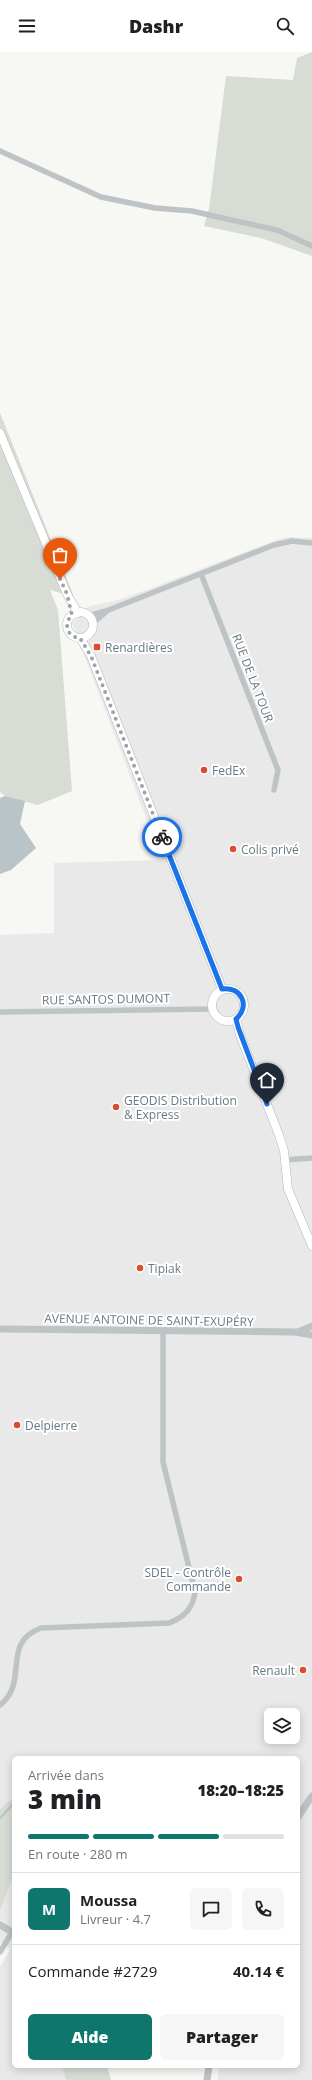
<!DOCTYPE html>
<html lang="fr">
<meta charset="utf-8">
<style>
:root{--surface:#fff;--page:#f6f6f6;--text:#202124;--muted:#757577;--line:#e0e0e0;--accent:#0f766e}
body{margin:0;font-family:"Open Sans",sans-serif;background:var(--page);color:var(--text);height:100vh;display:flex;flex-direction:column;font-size:15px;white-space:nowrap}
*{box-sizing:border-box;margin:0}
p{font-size:13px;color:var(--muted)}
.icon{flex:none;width:22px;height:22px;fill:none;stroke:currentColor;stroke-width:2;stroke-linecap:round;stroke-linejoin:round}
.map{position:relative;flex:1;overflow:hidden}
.panel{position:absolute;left:12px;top:1704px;width:288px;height:312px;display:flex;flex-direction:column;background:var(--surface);border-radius:6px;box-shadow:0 2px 10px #0003}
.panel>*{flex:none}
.controls{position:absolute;left:264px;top:1656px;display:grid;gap:8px}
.controls a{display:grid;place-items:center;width:36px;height:36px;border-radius:6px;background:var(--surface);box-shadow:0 2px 10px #0003;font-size:20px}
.pin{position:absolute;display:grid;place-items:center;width:34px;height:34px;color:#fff;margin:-41px -17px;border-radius:50% 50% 50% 0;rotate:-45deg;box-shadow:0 0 4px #0007}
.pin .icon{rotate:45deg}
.courier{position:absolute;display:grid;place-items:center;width:40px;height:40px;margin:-20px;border:3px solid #1a73e8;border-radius:50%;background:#fff;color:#222;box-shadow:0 1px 5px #0007}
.head em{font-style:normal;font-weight:800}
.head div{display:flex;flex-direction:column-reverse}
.head{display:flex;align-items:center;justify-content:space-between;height:68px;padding:0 16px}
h1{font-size:26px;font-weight:800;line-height:30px}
.bar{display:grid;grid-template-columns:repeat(4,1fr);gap:6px 4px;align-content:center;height:48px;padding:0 16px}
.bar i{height:5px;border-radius:3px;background:var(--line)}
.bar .on{background:var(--accent)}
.bar p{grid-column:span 4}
.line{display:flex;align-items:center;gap:10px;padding:0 16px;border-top:1px solid var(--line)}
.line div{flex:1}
.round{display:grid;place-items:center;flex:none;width:42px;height:42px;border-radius:6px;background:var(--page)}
.button{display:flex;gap:8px;margin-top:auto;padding:8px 16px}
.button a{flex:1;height:46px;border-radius:6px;background:var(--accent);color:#fff;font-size:16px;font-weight:800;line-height:46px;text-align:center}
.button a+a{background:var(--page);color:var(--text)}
header{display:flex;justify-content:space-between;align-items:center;height:52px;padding:0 16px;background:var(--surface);font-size:18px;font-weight:800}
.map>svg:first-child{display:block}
.built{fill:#e8e9e8;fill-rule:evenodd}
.green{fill:#d7dcd4}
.water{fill:#b8c4c8}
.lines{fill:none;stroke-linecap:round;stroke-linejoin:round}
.stream{stroke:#b8c4c8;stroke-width:2}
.secondary-casing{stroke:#b1b7bb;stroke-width:9}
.minor{stroke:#bec3c6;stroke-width:5.5}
.tertiary{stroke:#bec3c6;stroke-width:7}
.secondary{stroke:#fff;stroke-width:8}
.done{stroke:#99a5ab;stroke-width:4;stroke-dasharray:0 7.2}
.route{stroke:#1a73e8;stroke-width:5}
.poi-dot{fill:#dc4c2f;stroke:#fff;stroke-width:1.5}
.labels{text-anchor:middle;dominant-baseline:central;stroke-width:4;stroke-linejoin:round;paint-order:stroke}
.poi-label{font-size:12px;fill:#677984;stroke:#fff;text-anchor:start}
.street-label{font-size:12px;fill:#677984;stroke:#fff}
</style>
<header><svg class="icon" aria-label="menu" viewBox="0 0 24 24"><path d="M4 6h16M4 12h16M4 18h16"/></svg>Dashr<svg class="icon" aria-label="search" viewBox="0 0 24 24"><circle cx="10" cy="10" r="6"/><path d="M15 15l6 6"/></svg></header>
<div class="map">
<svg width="312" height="2028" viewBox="0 0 312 2028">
<rect width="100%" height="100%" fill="#f7f7f4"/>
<g class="built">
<path d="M 290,485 L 312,486 L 312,2028 L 218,2028 L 219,2014 L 298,2014 L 298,1706 L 14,1706 L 14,1745 L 0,1757 L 0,883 L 54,881 L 54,811 L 162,808 L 72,571 L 89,554 L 114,549 L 141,540 L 279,487 ZM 271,1663 L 293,1663 L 293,1685 L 271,1685 Z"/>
<polygon points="14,1822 14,2014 62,2014 66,2028 0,2028 0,1915 11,1896 0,1891 0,1859"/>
</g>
<g class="green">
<polygon points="312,0 312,204 261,186 204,174 209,157 226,24 293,28 297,6"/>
<polygon points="0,361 74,545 50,538 58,558 72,739 38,753 5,744 0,740"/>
<polygon points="14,1745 14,1822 0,1859 0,1757"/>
<polygon points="62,2014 107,2014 111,2028 66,2028"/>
</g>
<polygon class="water" points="5,744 25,749 20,772 36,796 11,818 0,822 0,746"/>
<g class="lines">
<polyline class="stream" points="0,1766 14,1751"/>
<g class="secondary-casing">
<g id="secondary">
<polyline points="0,381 67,542 78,561"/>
<circle cx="80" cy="573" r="13"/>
<polyline points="80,586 91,604 222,937"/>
<circle cx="228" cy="953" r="16"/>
<polyline points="236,967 240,983 279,1083 284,1099 288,1137 312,1194"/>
</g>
</g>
<g class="minor">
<polyline points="0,99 101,145 155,156 192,159 236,169 277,178 312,194"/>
<polyline points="201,522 278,718 274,738"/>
<polyline points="88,564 106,559 274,493 292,489 312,491"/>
<polyline points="92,572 106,560"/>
<polyline points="0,960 212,957"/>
<polyline points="285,1108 312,1106"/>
<path d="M 0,1653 C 30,1630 0,1591 41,1576 L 169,1571 C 184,1565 193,1557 195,1540 L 163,1410 L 163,1280"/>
<polyline points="0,1900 12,1880"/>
</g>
<g class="tertiary">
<polyline points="0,1277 295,1280 312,1283"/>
<polyline points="298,1280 312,1274"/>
<polyline points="298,1765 312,1744"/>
<polyline points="0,1873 14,1881"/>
<polyline points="207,2028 209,2014"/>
</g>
<use href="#secondary" class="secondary"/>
</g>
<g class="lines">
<path class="done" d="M 60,527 L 67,542 L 72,563 C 63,572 67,585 80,586 L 91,604 L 162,785"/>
<path class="route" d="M 162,785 L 222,937 C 241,934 251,954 236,967 L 238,975 L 267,1052"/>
</g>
<g class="poi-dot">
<rect x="93" y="591" width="8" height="8" rx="2"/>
<circle cx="204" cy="718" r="4"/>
<circle cx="233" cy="797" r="4"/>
<circle cx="116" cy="1055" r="4"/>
<circle cx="140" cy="1216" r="4"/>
<circle cx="17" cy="1373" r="4"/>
<circle cx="239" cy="1527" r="4"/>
<circle cx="303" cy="1618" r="4"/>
</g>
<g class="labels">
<g class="poi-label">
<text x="105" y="595">Renardières</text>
<text x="212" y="718">FedEx</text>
<text x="241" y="797">Colis privé</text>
<text x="124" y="1048">GEODIS Distribution<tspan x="124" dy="14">&amp; Express</tspan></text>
<text x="148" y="1216">Tipiak</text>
<text x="25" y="1373">Delpierre</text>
<text x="231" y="1520" text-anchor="end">SDEL - Contrôle<tspan x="231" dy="14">Commande</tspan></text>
<text x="295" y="1618" text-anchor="end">Renault</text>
</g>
<g class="street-label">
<text transform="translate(253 626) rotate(69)">RUE DE LA TOUR</text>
<text transform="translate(106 947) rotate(-1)">RUE SANTOS DUMONT</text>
<text transform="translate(149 1268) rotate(1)">AVENUE ANTOINE DE SAINT-EXUPÉRY</text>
</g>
</g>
</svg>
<div class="controls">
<a><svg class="icon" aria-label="layers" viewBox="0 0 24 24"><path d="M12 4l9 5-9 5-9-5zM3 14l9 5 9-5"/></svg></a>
</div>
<div class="pin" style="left:60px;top:527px;background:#ea580c"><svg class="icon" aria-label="bag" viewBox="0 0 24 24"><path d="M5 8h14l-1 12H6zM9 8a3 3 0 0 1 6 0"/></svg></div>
<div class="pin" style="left:267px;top:1052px;background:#1f2937"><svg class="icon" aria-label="home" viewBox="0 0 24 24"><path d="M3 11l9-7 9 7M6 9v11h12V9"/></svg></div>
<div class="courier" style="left:162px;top:785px"><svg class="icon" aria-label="bike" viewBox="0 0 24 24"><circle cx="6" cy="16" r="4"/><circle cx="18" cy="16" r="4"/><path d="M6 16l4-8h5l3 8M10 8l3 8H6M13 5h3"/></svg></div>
<section class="panel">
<div class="head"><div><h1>3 min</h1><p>Arrivée dans</p></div><em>18:20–18:25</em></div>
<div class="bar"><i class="on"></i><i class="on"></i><i class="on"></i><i></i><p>En route · 280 m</p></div>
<div class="line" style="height:72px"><b class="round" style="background:var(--accent);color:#fff">M</b><div><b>Moussa</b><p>Livreur · 4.7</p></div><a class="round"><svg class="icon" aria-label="chat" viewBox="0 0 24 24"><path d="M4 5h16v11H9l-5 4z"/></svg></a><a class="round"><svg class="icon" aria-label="phone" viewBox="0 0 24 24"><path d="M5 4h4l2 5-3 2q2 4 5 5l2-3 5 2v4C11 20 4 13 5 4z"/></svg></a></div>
<div class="line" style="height:52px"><div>Commande #2729</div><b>40.14 €</b></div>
<div class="button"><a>Aide</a><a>Partager</a></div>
</section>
</div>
